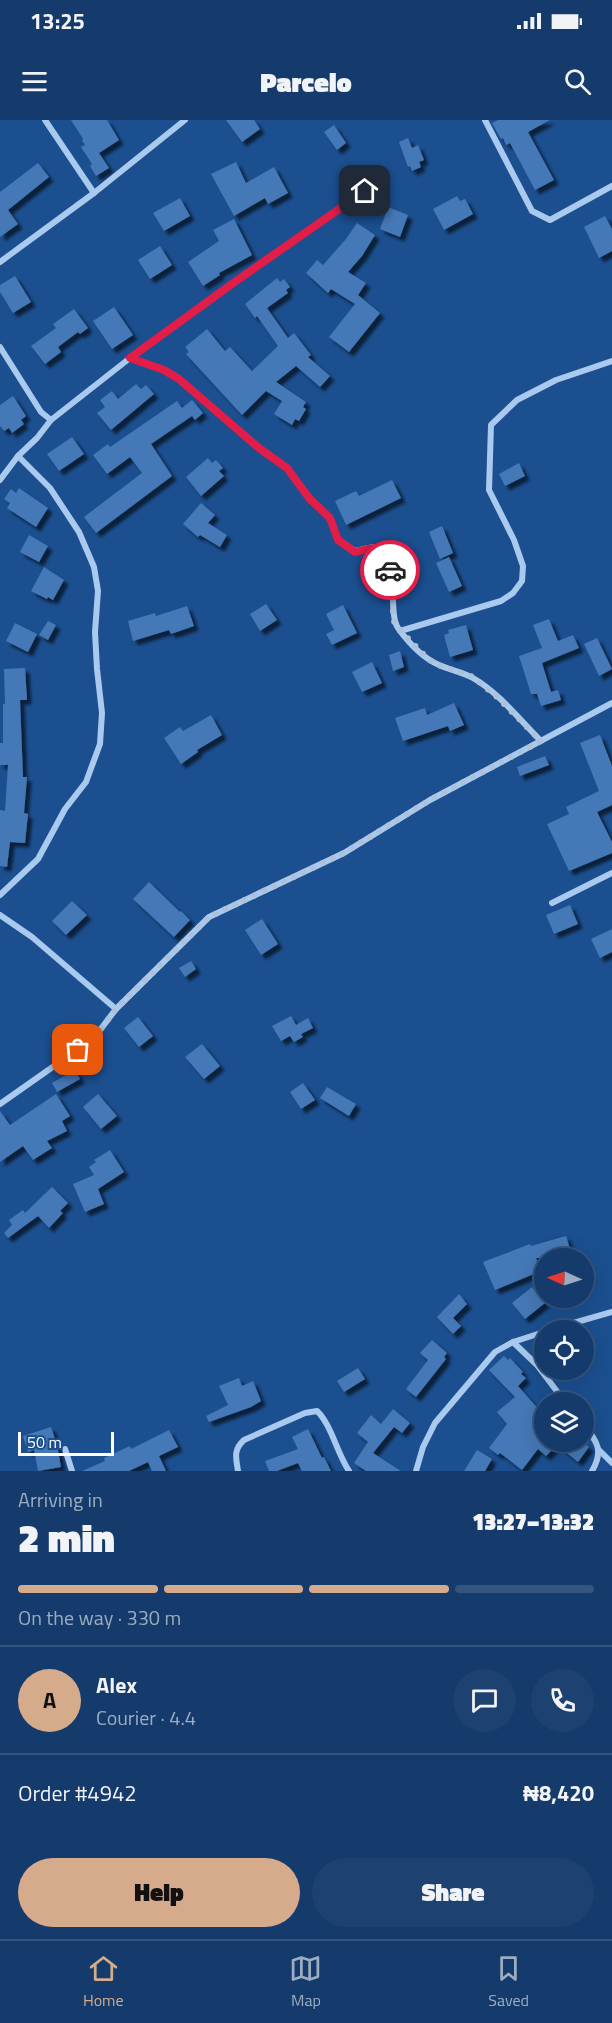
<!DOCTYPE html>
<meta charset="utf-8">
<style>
:root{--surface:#143b6b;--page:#1d4271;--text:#f1f3f6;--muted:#9dadc1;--line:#33557e;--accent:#d6ab8b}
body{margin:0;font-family:"Titillium Web",sans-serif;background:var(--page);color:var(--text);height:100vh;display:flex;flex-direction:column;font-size:22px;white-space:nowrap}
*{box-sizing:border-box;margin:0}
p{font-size:20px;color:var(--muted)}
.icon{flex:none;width:33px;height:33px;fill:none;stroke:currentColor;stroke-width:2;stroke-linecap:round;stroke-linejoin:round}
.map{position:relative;height:1351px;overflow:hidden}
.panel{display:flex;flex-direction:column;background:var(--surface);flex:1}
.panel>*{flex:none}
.needle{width:39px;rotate:273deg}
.tools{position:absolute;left:534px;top:1128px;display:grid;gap:12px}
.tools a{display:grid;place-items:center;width:60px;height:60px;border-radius:50%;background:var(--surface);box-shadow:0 6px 24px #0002,0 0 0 2px var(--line);font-size:30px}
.scale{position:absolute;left:18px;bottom:15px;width:96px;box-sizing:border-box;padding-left:6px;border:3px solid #fff;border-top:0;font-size:16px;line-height:21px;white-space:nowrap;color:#fff;-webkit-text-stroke:4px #1b4f8f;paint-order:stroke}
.pin{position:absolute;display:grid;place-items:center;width:51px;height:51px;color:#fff;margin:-26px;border-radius:12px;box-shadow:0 3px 9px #0006}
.courier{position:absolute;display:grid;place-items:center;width:60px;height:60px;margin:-30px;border:4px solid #e11d48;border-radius:50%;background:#fff;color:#222;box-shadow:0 2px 8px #0007}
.head em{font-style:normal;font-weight:800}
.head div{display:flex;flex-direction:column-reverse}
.head{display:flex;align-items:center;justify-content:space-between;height:102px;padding:0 18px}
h1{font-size:39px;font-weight:800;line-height:45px}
.bar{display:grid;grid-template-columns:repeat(4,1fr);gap:9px 6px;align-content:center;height:72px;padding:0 18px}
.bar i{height:8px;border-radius:4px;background:var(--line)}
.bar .current{background:var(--accent)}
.bar p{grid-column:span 4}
.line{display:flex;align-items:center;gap:15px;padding:0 18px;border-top:2px solid var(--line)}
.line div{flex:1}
.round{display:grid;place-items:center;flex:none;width:63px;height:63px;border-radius:32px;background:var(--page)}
.cta{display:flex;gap:12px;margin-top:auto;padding:12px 18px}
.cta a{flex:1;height:69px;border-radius:36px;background:var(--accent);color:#111;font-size:24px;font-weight:800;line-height:69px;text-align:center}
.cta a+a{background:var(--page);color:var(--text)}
.status{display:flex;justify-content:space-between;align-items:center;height:42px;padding:0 30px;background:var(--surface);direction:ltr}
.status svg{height:16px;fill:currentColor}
header{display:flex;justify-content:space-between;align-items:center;height:78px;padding:0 18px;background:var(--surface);font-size:27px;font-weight:800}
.dock{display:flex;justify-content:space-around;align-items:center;height:84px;border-top:2px solid var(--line);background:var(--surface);font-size:16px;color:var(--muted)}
.dock a{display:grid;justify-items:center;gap:3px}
.dock .current{color:var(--accent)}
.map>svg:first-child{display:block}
.building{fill:#4478b7;filter:url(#shadow)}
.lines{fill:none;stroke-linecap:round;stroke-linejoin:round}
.street{stroke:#a9c9ee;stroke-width:6}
.done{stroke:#afc1d8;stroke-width:6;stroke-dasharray:0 10.8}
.route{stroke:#e11d48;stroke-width:8}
</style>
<div class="status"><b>13:25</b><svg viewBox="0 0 49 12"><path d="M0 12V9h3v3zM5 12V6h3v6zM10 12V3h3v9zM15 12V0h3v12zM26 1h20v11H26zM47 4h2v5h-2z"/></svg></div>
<header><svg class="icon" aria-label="menu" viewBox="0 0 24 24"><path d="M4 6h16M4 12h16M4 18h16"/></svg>Parcelo<svg class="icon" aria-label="search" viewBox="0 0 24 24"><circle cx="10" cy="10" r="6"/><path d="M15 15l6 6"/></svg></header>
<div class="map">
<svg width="612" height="1351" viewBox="0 0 612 1351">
<defs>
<filter id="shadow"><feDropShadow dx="4.5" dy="4.5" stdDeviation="1.5" flood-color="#0009"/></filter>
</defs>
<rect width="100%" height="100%" fill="#1b4f8f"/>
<g class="building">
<polygon points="71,0 107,0 119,20 99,33 109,48 96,56 90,46 92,44 81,27 85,25 82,20 83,19"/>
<polygon points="226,0 254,0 260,9 242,22"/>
<polygon points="498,0 550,0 528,12 554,60 535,70 510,23 506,25 503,18 501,19 492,3"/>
<polygon points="334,5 346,23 337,30 324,12"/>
<polygon points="408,18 412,28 418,25 424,40 419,42 421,47 412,51 410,46 408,47 399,22"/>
<polygon points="236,42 246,63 274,47 288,73 268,84 265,78 234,96 211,54"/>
<polygon points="38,43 49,57 8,90 18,104 0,117 0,72"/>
<polygon points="457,76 460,81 465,79 473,94 444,110 433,89"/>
<polygon points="180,78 190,96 164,111 153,93"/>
<polygon points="388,87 408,95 400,117 380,109"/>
<polygon points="605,96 612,109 612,131 599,138 584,107"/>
<polygon points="234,99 252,135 219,153 220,155 203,166 188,142 219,121 213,110"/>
<polygon points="357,103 375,115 362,136 348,152 366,163 358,175 380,193 349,232 329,217 355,184 331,169 328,173 306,153 317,140 323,145 346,119"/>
<polygon points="160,126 172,145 150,159 138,140"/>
<polygon points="15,156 31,182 13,193 0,172 0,165"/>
<polygon points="277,158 280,162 284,159 290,167 286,170 288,173 267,188 288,218 294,213 311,235 308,237 330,256 320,267 296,246 276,262 306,282 303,287 306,289 299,301 295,299 292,305 274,294 282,281 266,271 242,295 186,234 189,232 185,227 207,209 225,231 230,227 252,251 278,226 257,196 255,198 245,184"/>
<polygon points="114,187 133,215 112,229 93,201"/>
<polygon points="74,189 88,208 80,214 78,212 58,227 61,232 45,244 31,226 56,208 53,204"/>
<polygon points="136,264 141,269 146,265 154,274 111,310 97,293 105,287 100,280 112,271 118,279"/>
<polygon points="13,276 26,296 21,300 24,304 12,313 9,308 4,311 0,306 0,285"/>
<polygon points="192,280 203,293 195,300 192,296 151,324 172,356 96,413 84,397 142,353 130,337 107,354 93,335 108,324 110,327 177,281 182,288"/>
<polygon points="72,317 84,334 59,351 47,334"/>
<polygon points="208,338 212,343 216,340 223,348 219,351 224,356 201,376 186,357"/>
<polygon points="519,343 525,356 505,366 499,354"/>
<polygon points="392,360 401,378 346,405 335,381 356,371 359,376"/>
<polygon points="19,368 48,388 36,407 7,388 10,383 4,379 11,369 16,373"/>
<polygon points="201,383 215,395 208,403 227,415 220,427 200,415 198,417 183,404"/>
<polygon points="442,406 453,433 440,439 429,412"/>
<polygon points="29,415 48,426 39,442 20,432"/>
<polygon points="449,437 462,466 449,472 436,443"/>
<polygon points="44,447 64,460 53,480 48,477 47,479 31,471"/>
<polygon points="266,484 277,500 260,511 250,494"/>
<polygon points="343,485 357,513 332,525 326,514 334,510 326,494"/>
<polygon points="187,486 194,506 171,514 169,510 133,521 128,501 155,493 156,496"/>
<polygon points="549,499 558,521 573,515 579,528 542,543 551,572 558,570 561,580 541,586 537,574 531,574 519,536 542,528 533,505"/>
<polygon points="48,501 56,505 48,520 39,515"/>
<polygon points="15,503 37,514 28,532 6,521"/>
<polygon points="466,505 473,530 450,537 444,515 449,513 448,510"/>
<polygon points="597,518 612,549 599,556 584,524"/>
<polygon points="400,531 404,547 393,551 389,535"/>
<polygon points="372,542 382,563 362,572 352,552"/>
<polygon points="25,548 27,580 20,580 23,657 27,657 24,693 28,694 25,723 10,722 7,747 0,746 0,690 5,691 8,645 0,645 0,623 3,623 3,584 5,584 4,549"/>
<polygon points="454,583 464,605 450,611 448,606 403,621 395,598 425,588 427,595"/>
<polygon points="211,595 222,615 197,630 198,632 181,644 164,618 180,607 183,611"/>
<polygon points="600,615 612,646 612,685 597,692 612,722 612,733 569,751 547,704 569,694 566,687 599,671 580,623"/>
<polygon points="545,636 549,645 520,656 517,647"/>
<polygon points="149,762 180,792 181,791 190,800 174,817 133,779"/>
<polygon points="72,781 87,795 66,815 52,801"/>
<polygon points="570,785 578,804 554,814 546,795"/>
<polygon points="262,799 278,824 261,835 245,810"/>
<polygon points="612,809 612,832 600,838 591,819"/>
<polygon points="191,841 196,849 185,857 179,848"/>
<polygon points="291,896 296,905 308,898 313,908 301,914 303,917 294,922 290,916 281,921 272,906"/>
<polygon points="138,897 153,916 139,927 124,908"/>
<polygon points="202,924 220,946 204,959 185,937"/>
<polygon points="75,950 80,959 57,972 52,963"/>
<polygon points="303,963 315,980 301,989 290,972"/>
<polygon points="327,967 356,984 349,996 320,978"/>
<polygon points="56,974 70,996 62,1001 67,1011 47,1021 52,1028 33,1040 23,1026 0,1042 0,991 10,1005"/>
<polygon points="98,974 117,996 101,1009 83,987"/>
<polygon points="110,1030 124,1052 98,1069 104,1084 85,1092 73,1064 94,1055 89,1047 96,1042 94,1040"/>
<polygon points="52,1067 68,1083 60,1091 63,1093 49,1108 38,1096 8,1118 4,1113 12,1105 9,1100 23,1090 25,1093"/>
<polygon points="566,1116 573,1138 536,1138 541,1151 495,1170 483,1142 530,1124 531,1126"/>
<polygon points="532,1167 545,1183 525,1199 512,1183"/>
<polygon points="459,1174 467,1184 453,1198 461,1206 453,1214 437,1197"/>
<polygon points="432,1220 447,1233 444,1237 446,1239 416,1277 406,1269 428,1240 420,1233"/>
<polygon points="504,1236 508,1240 510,1238 523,1252 521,1254 526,1258 518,1266 541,1292 536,1296 544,1304 544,1322 582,1322 589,1327 578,1342 557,1325 546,1336 538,1329 522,1350 500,1333 498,1335 489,1328 507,1304 497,1292 515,1277 489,1250"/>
<polygon points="358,1248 365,1259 344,1272 337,1261"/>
<polygon points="239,1258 242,1266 253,1261 261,1281 251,1287 209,1302 206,1296 228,1285 219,1266"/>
<polygon points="393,1289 410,1303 402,1313 394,1307 373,1333 401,1351 366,1351 354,1343 368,1322 357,1313 371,1295 381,1304"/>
<polygon points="51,1307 57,1325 61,1347 38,1351 34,1330 28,1332 23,1316"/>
<polygon points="308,1309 322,1338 324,1337 331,1351 302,1351 298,1343 277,1351 269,1351 265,1341 298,1329 292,1317"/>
<polygon points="169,1310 178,1327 159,1336 166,1351 152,1351 148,1342 129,1351 82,1351 105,1341 104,1338 130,1326 131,1329"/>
<polygon points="477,1330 492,1339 485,1351 464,1351"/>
</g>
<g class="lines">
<g class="street">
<polyline points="45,0 94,73"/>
<polyline points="485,0 532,91 550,100 612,66"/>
<polyline points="0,142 94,73 185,0"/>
<polyline points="0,227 41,292 51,300"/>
<path d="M 130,238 L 164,250 L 179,259 L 259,328 L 287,348 L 309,377 L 330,398 L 338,420 L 355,431 C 361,430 371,426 377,427 C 401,433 387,493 398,508 C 408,522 423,538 439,545 C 450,550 463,552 473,558 C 499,573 520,600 541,621"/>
<polyline points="0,360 18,336 37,318 51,300 130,238 236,161 365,71"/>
<polyline points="400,511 501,481 513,473 522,461 523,446 514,420 489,370 491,305 517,280 556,260 612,241"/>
<polyline points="0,775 38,739 65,689 86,662 100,624 102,593 97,549 95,512 98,471 94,447 79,412 50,368 18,336"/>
<polyline points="552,783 612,753"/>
<polyline points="0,795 32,817 116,889"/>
<polyline points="0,984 94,918 116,889 209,797 344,733 430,680 612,583"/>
<polyline points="549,1210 612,1192"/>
<polyline points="513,1222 537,1245 565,1282"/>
<path d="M 584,1305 C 597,1321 604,1331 592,1351"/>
<polyline points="65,1329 72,1351"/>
<polyline points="599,1330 612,1343"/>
<path d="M 238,1351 C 236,1338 233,1330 244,1320 L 305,1293 L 317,1291 C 331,1304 337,1333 349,1351"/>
<polyline points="416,1351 423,1327 435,1303 495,1232 513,1222 544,1212"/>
</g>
</g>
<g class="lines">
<polyline class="done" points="78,930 94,918 116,889 209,797 344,733 430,680 541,621 496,576 473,557 438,545 428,539 400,510 393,500 393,468 390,450"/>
<path class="route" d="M 365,71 L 236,161 L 130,238 L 164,250 L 179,259 L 259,328 L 287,348 L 309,378 L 330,398 L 338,420 L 355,432 C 378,426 385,424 390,450"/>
</g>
</svg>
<div class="tools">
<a><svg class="needle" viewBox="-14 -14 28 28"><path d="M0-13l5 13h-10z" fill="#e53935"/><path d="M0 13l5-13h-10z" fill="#9dadc1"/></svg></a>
<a><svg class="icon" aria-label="locate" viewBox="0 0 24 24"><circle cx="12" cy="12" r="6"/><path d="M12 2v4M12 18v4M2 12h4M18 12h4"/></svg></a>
<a><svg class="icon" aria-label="layers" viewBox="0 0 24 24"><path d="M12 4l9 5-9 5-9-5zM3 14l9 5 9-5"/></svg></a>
</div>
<div class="scale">50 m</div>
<div class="pin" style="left:78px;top:930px;background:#ea580c"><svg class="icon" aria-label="bag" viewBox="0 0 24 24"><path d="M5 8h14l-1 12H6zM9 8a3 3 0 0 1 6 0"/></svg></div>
<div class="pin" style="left:365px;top:71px;background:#1f2937"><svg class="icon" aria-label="home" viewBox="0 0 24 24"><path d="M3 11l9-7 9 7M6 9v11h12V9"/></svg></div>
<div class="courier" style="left:390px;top:450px"><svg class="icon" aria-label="car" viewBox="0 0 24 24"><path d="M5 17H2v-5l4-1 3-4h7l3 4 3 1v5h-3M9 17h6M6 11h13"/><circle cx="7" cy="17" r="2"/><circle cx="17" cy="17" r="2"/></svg></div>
</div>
<section class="panel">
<div class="head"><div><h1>2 min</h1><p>Arriving in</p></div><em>13:27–13:32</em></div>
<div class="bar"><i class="current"></i><i class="current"></i><i class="current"></i><i></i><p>On the way · 330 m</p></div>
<div class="line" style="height:108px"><b class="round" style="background:var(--accent);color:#111">A</b><div><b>Alex</b><p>Courier · 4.4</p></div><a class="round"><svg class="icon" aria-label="chat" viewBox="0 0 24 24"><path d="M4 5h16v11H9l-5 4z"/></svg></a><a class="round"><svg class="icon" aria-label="phone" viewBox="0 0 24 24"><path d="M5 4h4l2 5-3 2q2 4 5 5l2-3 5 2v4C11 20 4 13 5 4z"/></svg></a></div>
<div class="line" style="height:78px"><div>Order #4942</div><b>₦8,420</b></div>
<div class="cta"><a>Help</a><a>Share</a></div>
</section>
<nav class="dock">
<a class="current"><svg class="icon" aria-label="home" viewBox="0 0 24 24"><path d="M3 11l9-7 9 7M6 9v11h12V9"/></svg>Home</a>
<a><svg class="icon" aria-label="map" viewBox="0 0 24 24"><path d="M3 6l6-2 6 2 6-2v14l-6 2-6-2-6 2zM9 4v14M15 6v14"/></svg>Map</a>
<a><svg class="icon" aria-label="saved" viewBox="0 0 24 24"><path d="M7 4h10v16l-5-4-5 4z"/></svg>Saved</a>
</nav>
